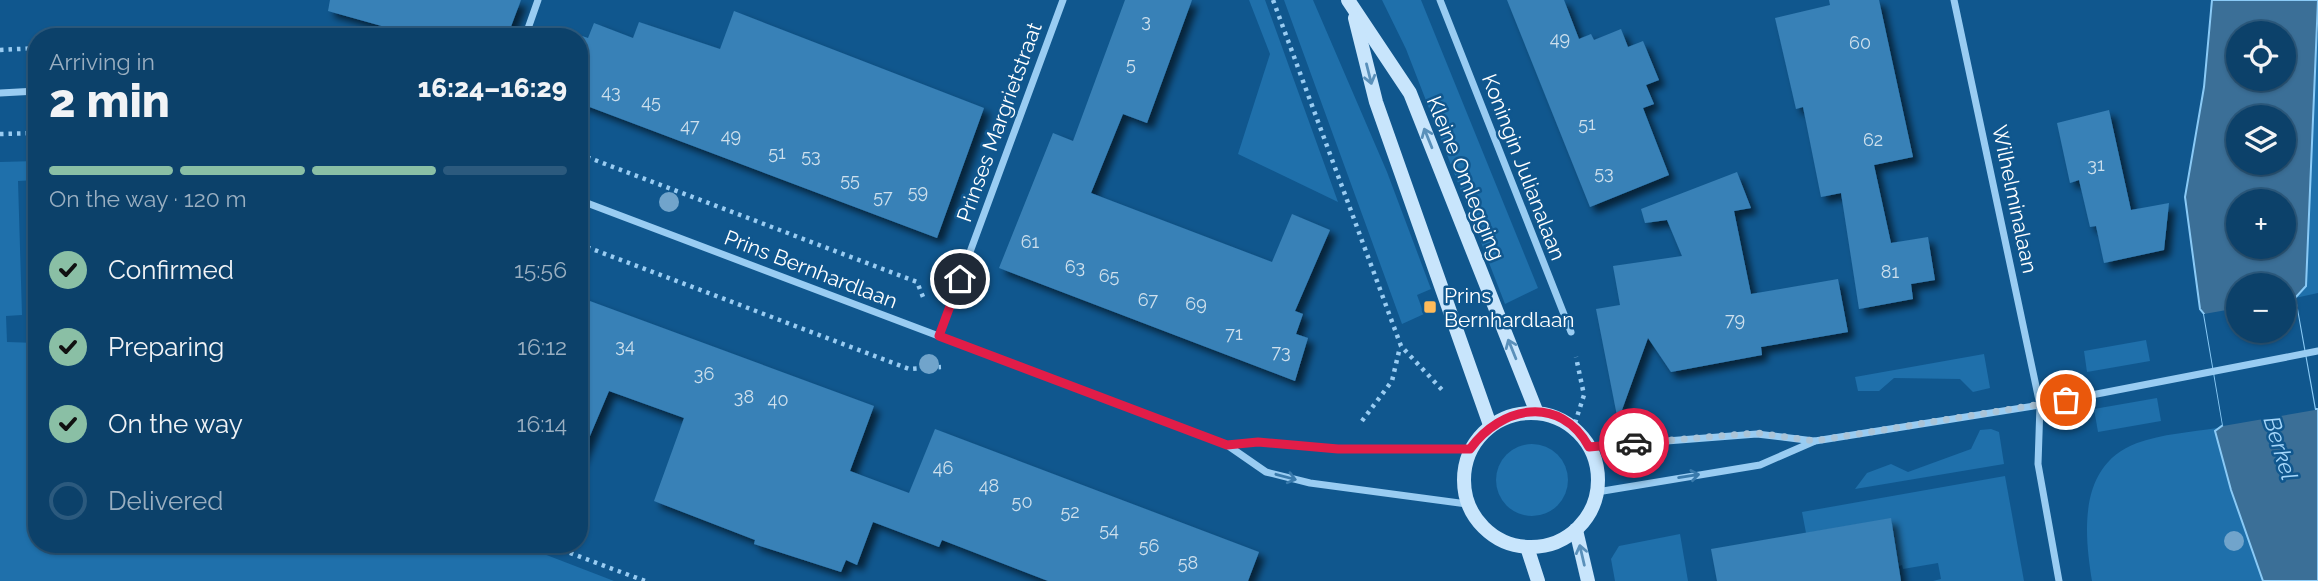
<!DOCTYPE html>
<meta charset="utf-8">
<style>
:root{--surface:#0c416a;--page:#1a4c72;--text:#f1f3f6;--muted:#9aafc1;--line:#2c5a7e;--accent:#8abfa5}
body{margin:0;font-family:Raleway,sans-serif;background:var(--page);color:var(--text);height:100vh;display:flex;flex-direction:column;font-size:26px;white-space:nowrap}
*{box-sizing:border-box;margin:0}
p{font-size:23px;color:var(--muted)}
.icon{flex:none;width:38px;height:38px;fill:none;stroke:currentColor;stroke-width:2;stroke-linecap:round;stroke-linejoin:round}
.map{position:relative;flex:1;overflow:hidden}
.side{position:absolute;left:28px;top:28px;width:560px;height:525px;display:flex;flex-direction:column;background:var(--surface);border-radius:28px;box-shadow:0 2px 5px #0004,0 0 0 2px var(--line)}
.side>*{flex:none}
.controls{position:absolute;left:2226px;top:21px;display:grid;gap:14px}
.controls a{display:grid;place-items:center;width:70px;height:70px;border-radius:50%;background:var(--surface);box-shadow:0 2px 5px #0004,0 0 0 2px var(--line);font-size:35px}
.pin{position:absolute;display:grid;place-items:center;width:60px;height:60px;color:#fff;margin:-30px;border:4px solid #fff;border-radius:50%;box-shadow:0 2px 7px #0007}
.courier{position:absolute;display:grid;place-items:center;width:70px;height:70px;margin:-35px;border:5px solid #e11d48;border-radius:50%;background:#fff;color:#222;box-shadow:0 2px 9px #0007}
.head em{font-style:normal;font-weight:800}
.head div{display:flex;flex-direction:column-reverse}
.head{display:flex;align-items:center;justify-content:space-between;height:119px;padding:0 21px}
h1{font-size:46px;font-weight:800;line-height:52px}
.bar{display:grid;grid-template-columns:repeat(4,1fr);gap:10px 7px;align-content:center;height:84px;padding:0 21px}
.bar i{height:9px;border-radius:5px;background:var(--line)}
.bar .on{background:var(--accent)}
.bar p{grid-column:span 4}
ol{padding:0 21px;list-style:none}
li{display:flex;align-items:center;gap:21px;height:77px}
li p{margin-inline-start:auto}
li .icon{padding:7px;border-radius:50%;background:var(--accent);color:#111;stroke-width:4}
li:last-child{color:var(--muted)}
li i{width:38px;height:38px;border:4px solid var(--line);border-radius:50%}
.map>svg:first-child{display:block}
.green{fill:#1f70ab}
.water{fill:#3b6f97;stroke:#8acaf6;stroke-width:2;fill-rule:evenodd}
.pier{fill:#10578e}
.building{fill:#3981b7;filter:url(#shadow)}
.lines{fill:none;stroke-linecap:round;stroke-linejoin:round}
.path{stroke:#99ccf2;stroke-width:4.5;stroke-dasharray:3.5 5;stroke-linecap:butt}
.street{stroke:#99ccf2;stroke-width:7}
.secondary{stroke:#c8e5fc;stroke-width:14}
.tree{fill:#71a4cb}
.oneway{stroke:#5a90ba}
.oneway2{stroke:#397aac}
.done{stroke:#abc4d7;stroke-width:7;stroke-dasharray:0 12.6}
.route{stroke:#e11d48;stroke-width:9}
.poi-dot{fill:#ffbb5a;stroke:#10578e;stroke-width:2.5}
.labels{text-anchor:middle;dominant-baseline:central;stroke-width:5;stroke-linejoin:round;paint-order:stroke}
.number-label{font-size:18px;fill:#cee0ed}
.street-label{font-size:21px;fill:#fff;stroke:#10578e}
.poi-label{font-size:21px;fill:#fff;stroke:#10578e;text-anchor:start}
.water-label{font-size:23px;font-style:italic;fill:#a4d6fa;stroke:#10578e}
</style>
<div class="map">
<svg width="2318" height="581" viewBox="0 0 2318 581">
<defs>
<filter id="shadow"><feDropShadow dx="6" dy="6" stdDeviation="3.5" flood-color="#0009"/></filter>
</defs>
<rect width="100%" height="100%" fill="#10578e"/>
<g class="green">
<polygon points="1249,0 1265,0 1338,202 1238,154 1270,54"/>
<polygon points="1284,0 1313,0 1387,172 1431,289 1417,295 1424,314 1402,324"/>
<polygon points="1382,0 1421,0 1538,288 1505,304 1406,49"/>
<polygon points="2318,33 2318,293 2295,298 2306,285 2315,45"/>
<polygon points="37,161 37,180 18,181 22,315 6,316 7,342 37,343 37,544 518,544 614,581 0,581 0,162"/>
<polygon points="2146,340 2150,361 2087,372 2084,351"/>
<polygon points="1984,354 1990,388 1973,392 1960,379 1894,378 1879,391 1858,391 1855,377"/>
<polygon points="2157,398 2161,421 2098,432 2094,409"/>
<path d="M 2217,428 L 2215,431 L 2263,581 L 2092,581 C 2084,532 2078,465 2137,443 C 2162,434 2191,432 2217,428 Z"/>
<polygon points="1991,429 1999,432 2004,464 1855,489 1867,473 1891,464 1908,472 1971,449 1980,430"/>
<circle cx="1532" cy="480" r="36"/>
<polygon points="2005,476 2024,581 1933,581 1941,579 1938,563 1903,569 1902,565 1899,566 1891,519 1806,533 1802,512"/>
<polygon points="1680,534 1688,581 1615,581 1611,559 1619,546"/>
</g>
<path class="water" d="M 2212,0 L 2318,0 L 2306,286 L 2295,298 L 2315,409 L 2318,409 L 2318,581 L 2263,581 L 2231,490 L 2215,431 L 2223,425 L 2204,314 L 2200,309 L 2185,197 L 2204,87 ZM 2238,33 L 2284,33 L 2284,79 L 2238,79 ZM 2238,117 L 2284,117 L 2284,163 L 2238,163 ZM 2238,201 L 2284,201 L 2284,247 L 2238,247 ZM 2238,285 L 2284,285 L 2284,331 L 2238,331 Z"/>
<polygon class="pier" points="2295,298 2315,410 2223,426 2204,314 2238,308 2238,331 2284,331 2284,300"/>
<g class="building">
<polygon points="330,0 521,0 507,37 421,37 328,11"/>
<polygon points="1125,0 1192,0 1147,123 1123,114 1091,193 1272,262 1292,214 1330,230 1295,311 1303,314 1296,334 1308,338 1295,381 999,268 1053,133 1073,141"/>
<polygon points="1507,0 1564,0 1579,39 1591,34 1594,40 1621,29 1628,47 1643,41 1659,80 1646,85 1654,104 1643,108 1669,175 1590,207"/>
<polygon points="1829,0 1879,0 1913,157 1874,165 1891,243 1928,237 1935,280 1911,284 1913,299 1859,309 1841,193 1821,197 1803,107 1796,109 1775,18 1830,5"/>
<polygon points="734,11 984,108 937,238 579,103 579,35 588,38 594,23 633,38 639,22 720,49"/>
<polygon points="2109,110 2131,210 2169,203 2164,250 2104,263 2096,226 2090,227 2079,180 2070,183 2057,123"/>
<polygon points="1737,172 1751,208 1734,211 1751,294 1838,279 1848,332 1761,347 1762,355 1671,372 1648,338 1618,421 1596,309 1620,305 1613,266 1682,256 1667,220 1645,223 1641,209"/>
<polygon points="579,297 874,406 850,471 909,493 935,429 1259,552 1248,581 1048,581 942,540 939,547 873,522 857,565 846,560 841,572 754,544 755,540 654,501 684,418 609,391 579,462"/>
<polygon points="1891,518 1901,581 1717,581 1711,549"/>
</g>
<g class="lines">
<g class="path">
<polyline points="1273,0 1401,346 1445,393"/>
<polyline points="0,50 37,48"/>
<polyline points="0,134 37,133"/>
<polyline points="579,154 917,282 923,297"/>
<polyline points="579,244 909,369 941,367"/>
<polyline points="1362,421 1392,381 1400,347"/>
<polyline points="1575,423 1584,395 1576,357"/>
<polyline points="546,544 645,581"/>
</g>
<g class="street">
<polyline points="1440,0 1571,332"/>
<polyline points="1954,0 2040,405 2038,464 2059,581"/>
<polyline points="525,37 538,0"/>
<polyline points="0,93 37,91"/>
<polyline points="579,200 1227,445 1266,472 1310,483 1467,504"/>
<polyline points="939,336 1063,0"/>
<polyline points="1228,445 1258,442 1338,449 1470,449"/>
<polyline points="1589,447 1757,434 1814,441"/>
<polyline points="1597,492 1760,465 1815,441 2040,405 2318,351"/>
</g>
<g class="secondary">
<polyline points="1348,0 1410,93 1537,413"/>
<polyline points="1355,18 1376,102 1490,425"/>
<circle cx="1531" cy="480" r="67"/>
<polyline points="1576,530 1588,581"/>
<polyline points="1527,547 1538,581"/>
</g>
</g>
<g class="tree">
<circle cx="669" cy="202" r="10"/>
<circle cx="929" cy="364" r="10"/>
<circle cx="2234" cy="541" r="10"/>
</g>
<defs><path id="oneway-shaft" d="M-6 0H5M1.5-3L5.5 0L1.5 3" fill="none" stroke-width="1.6" stroke-linecap="round" stroke-linejoin="round" transform="scale(1.75)"/></defs>
<g class="oneway">
<use href="#oneway-shaft" transform="translate(1369 74) rotate(76)"/>
<use href="#oneway-shaft" transform="translate(1428 138) rotate(-112)"/>
<use href="#oneway-shaft" transform="translate(1512 349) rotate(-112)"/>
<use href="#oneway-shaft" transform="translate(1582 555) rotate(-103)"/>
</g>
<g class="oneway2">
<use href="#oneway-shaft" transform="translate(1689 476) rotate(-9)"/>
<use href="#oneway-shaft" transform="translate(1286 477) rotate(15)"/>
</g>
<g class="lines">
<polyline class="done" points="1634,443 1757,433 1815,441 2066,400"/>
<path class="route" d="M 960,279 L 939,336 L 1227,445 L 1258,442 L 1338,449 L 1470,449 C 1501,406 1560,394 1589,447 L 1634,443"/>
</g>
<rect class="poi-dot" x="1423" y="300" width="14" height="14" rx="3.5"/>
<g class="labels">
<g class="number-label">
<text x="1146" y="20">3</text>
<text x="1560" y="38">49</text>
<text x="1860" y="42">60</text>
<text x="1131" y="63">5</text>
<text x="611" y="91">43</text>
<text x="651" y="101">45</text>
<text x="1587" y="123">51</text>
<text x="690" y="125">47</text>
<text x="731" y="135">49</text>
<text x="1873" y="139">62</text>
<text x="777" y="152">51</text>
<text x="811" y="155">53</text>
<text x="2096" y="164">31</text>
<text x="1604" y="172">53</text>
<text x="850" y="179">55</text>
<text x="918" y="191">59</text>
<text x="883" y="196">57</text>
<text x="1030" y="241">61</text>
<text x="1075" y="266">63</text>
<text x="1890" y="271">81</text>
<text x="1109" y="275">65</text>
<text x="1148" y="299">67</text>
<text x="1196" y="303">69</text>
<text x="1735" y="319">79</text>
<text x="1234" y="333">71</text>
<text x="625" y="345">34</text>
<text x="1281" y="351">73</text>
<text x="704" y="373">36</text>
<text x="744" y="396">38</text>
<text x="778" y="399">40</text>
<text x="943" y="467">46</text>
<text x="989" y="485">48</text>
<text x="1022" y="501">50</text>
<text x="1070" y="511">52</text>
<text x="1109" y="529">54</text>
<text x="1149" y="545">56</text>
<text x="1188" y="562">58</text>
</g>
<g class="street-label">
<text transform="translate(999 122) rotate(-70)">Prinses Margrietstraat</text>
<text transform="translate(1524 167) rotate(69)">Koningin Julianalaan</text>
<text transform="translate(1466 178) rotate(68)">Kleine Omlegging</text>
<text transform="translate(2015 199) rotate(78)">Wilhelminalaan</text>
<text transform="translate(811 269) rotate(21)">Prins Bernhardlaan</text>
</g>
<g class="poi-label">
<text x="1444" y="295">Prins<tspan x="1444" dy="24">Bernhardlaan</tspan></text>
</g>
<g class="water-label">
<text transform="translate(2281 448) rotate(73)">Berkel</text>
</g>
</g>
</svg>
<div class="controls">
<a><svg class="icon" aria-label="locate" viewBox="0 0 24 24"><circle cx="12" cy="12" r="6"/><path d="M12 2v4M12 18v4M2 12h4M18 12h4"/></svg></a>
<a><svg class="icon" aria-label="layers" viewBox="0 0 24 24"><path d="M12 4l9 5-9 5-9-5zM3 14l9 5 9-5"/></svg></a>
<a>+</a>
<a>−</a>
</div>
<div class="pin" style="left:2066px;top:400px;background:#ea580c"><svg class="icon" aria-label="bag" viewBox="0 0 24 24"><path d="M5 8h14l-1 12H6zM9 8a3 3 0 0 1 6 0"/></svg></div>
<div class="pin" style="left:960px;top:279px;background:#1f2937"><svg class="icon" aria-label="home" viewBox="0 0 24 24"><path d="M3 11l9-7 9 7M6 9v11h12V9"/></svg></div>
<div class="courier" style="left:1634px;top:443px"><svg class="icon" aria-label="car" viewBox="0 0 24 24"><path d="M5 17H2v-5l4-1 3-4h7l3 4 3 1v5h-3M9 17h6M6 11h13"/><circle cx="7" cy="17" r="2"/><circle cx="17" cy="17" r="2"/></svg></div>
<section class="side">
<div class="head"><div><h1>2 min</h1><p>Arriving in</p></div><em>16:24–16:29</em></div>
<div class="bar"><i class="on"></i><i class="on"></i><i class="on"></i><i></i><p>On the way · 120 m</p></div>
<ol>
<li><svg class="icon" aria-label="check" viewBox="0 0 24 24"><path d="M5 12l5 5 9-10"/></svg>Confirmed<p>15:56</p></li>
<li><svg class="icon" aria-label="check" viewBox="0 0 24 24"><path d="M5 12l5 5 9-10"/></svg>Preparing<p>16:12</p></li>
<li><svg class="icon" aria-label="check" viewBox="0 0 24 24"><path d="M5 12l5 5 9-10"/></svg>On the way<p>16:14</p></li>
<li><i></i>Delivered</li>
</ol>
</section>
</div>
